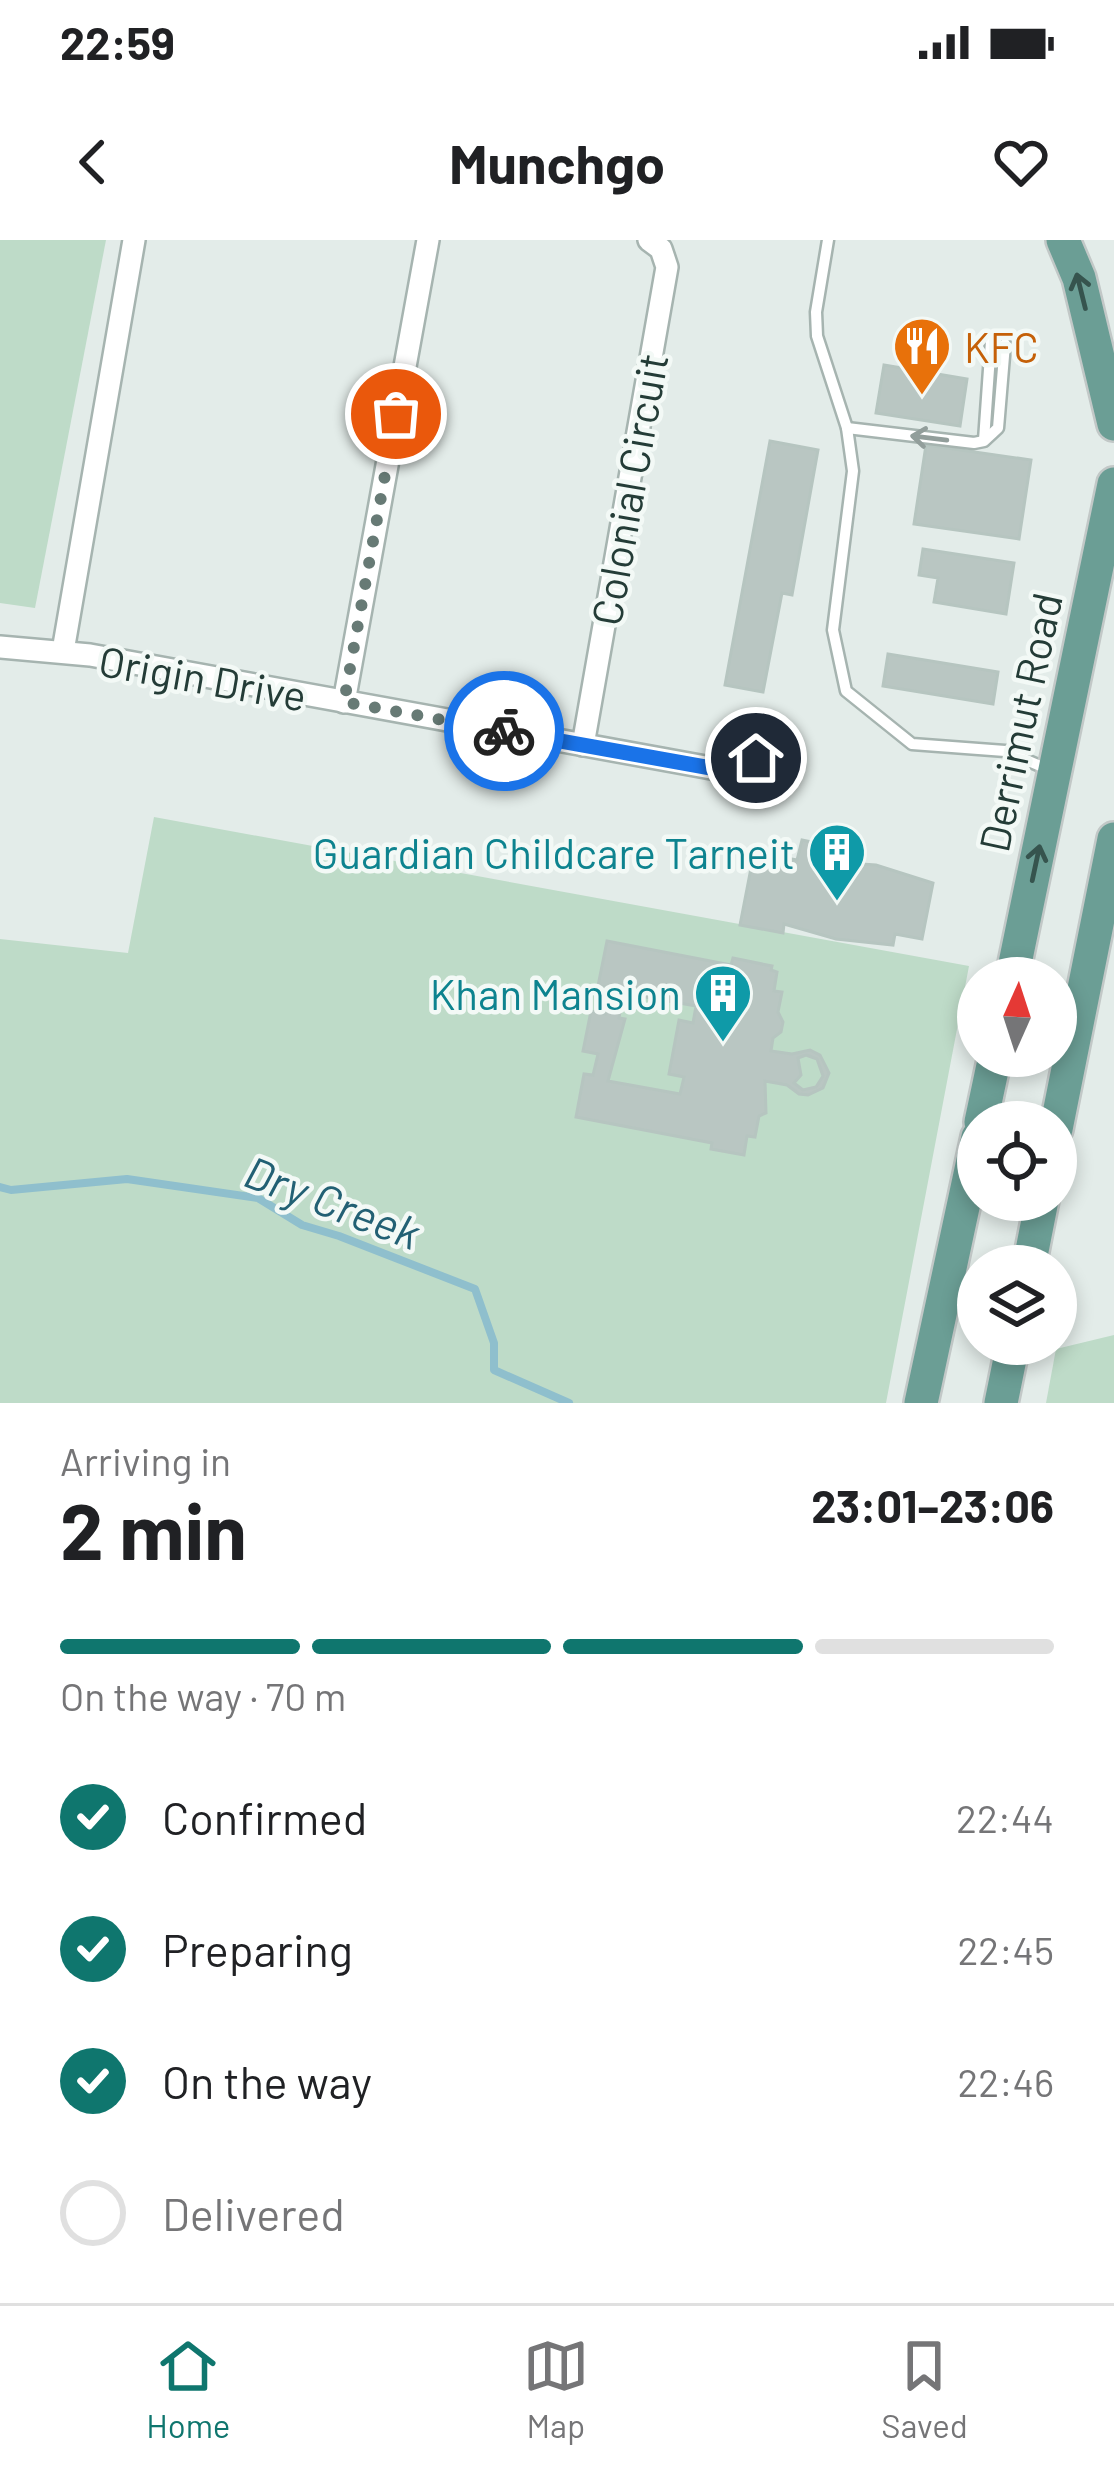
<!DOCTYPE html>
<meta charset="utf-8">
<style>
:root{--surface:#fff;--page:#f2f2f2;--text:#202124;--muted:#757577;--line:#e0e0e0;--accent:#0f766e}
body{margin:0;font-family:Barlow,sans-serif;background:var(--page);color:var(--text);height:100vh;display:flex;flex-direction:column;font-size:45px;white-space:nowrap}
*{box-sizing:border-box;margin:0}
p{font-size:39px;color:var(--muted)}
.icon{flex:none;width:66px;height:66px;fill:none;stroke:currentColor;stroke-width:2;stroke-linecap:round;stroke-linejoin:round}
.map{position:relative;height:1163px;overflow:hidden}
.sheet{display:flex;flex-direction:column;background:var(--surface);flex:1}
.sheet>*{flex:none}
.needle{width:78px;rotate:3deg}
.tools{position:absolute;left:957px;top:717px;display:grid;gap:24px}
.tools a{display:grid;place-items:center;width:120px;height:120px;border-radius:50%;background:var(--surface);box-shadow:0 6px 18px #0003;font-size:60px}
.pin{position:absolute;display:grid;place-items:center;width:102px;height:102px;color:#fff;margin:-51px;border:6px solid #fff;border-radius:50%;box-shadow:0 3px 12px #0007}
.courier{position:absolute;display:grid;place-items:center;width:120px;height:120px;margin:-60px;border:9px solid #1a73e8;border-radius:50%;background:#fff;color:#222;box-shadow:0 3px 15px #0007}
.summary em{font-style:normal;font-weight:700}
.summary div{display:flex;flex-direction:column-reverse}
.summary{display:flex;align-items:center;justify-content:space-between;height:204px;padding:0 60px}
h1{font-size:78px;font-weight:700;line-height:90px}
.bar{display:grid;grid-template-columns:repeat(4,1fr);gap:18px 12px;align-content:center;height:144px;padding:0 60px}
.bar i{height:15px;border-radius:9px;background:var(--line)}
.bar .selected{background:var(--accent)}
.bar p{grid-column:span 4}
ol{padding:0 60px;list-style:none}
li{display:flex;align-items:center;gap:36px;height:132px}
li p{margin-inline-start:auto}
li .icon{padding:12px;border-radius:50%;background:var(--accent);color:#fff;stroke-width:4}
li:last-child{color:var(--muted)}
li i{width:66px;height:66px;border:6px solid var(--line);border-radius:50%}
.status{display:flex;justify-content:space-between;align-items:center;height:84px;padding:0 60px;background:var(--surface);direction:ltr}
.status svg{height:33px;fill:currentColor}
header{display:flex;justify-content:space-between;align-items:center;height:156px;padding:0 60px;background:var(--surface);font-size:54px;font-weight:700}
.menu{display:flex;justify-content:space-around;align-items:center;height:168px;border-top:3px solid var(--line);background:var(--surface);font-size:33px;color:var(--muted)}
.menu a{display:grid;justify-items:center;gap:6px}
.menu .selected{color:var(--accent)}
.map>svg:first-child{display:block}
.green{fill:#bedbc8}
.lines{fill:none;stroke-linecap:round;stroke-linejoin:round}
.stream{stroke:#8fbfcd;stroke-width:8}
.building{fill:#b9c6c2;stroke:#b6c5c0;stroke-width:3;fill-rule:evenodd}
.lane-casing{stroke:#a6b4b0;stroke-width:15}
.street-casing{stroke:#a6b4b0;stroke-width:26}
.primary-casing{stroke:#c2c8c7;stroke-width:38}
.lane{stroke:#fff;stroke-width:10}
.street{stroke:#fff;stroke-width:21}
.primary{stroke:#6b9e95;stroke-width:33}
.oneway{stroke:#36544e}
.oneway2{stroke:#929e9b}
.done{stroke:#677a75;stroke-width:12;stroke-dasharray:0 21.6}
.route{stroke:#1a73e8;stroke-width:15}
.labels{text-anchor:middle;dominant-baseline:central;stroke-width:9;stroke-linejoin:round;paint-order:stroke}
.food-label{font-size:42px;fill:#c56008;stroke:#f3f9f6;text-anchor:start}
.street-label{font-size:42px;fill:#243c37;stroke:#f3f9f6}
.culture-label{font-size:42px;fill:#0d838f;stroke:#f3f9f6;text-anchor:end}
.water-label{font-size:45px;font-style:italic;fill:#226074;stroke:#f3f9f6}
</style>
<div class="status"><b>22:59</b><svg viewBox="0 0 49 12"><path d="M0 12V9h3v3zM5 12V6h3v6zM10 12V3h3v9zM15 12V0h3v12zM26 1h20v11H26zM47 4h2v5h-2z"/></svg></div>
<header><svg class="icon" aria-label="back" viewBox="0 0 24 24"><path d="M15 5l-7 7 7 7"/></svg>Munchgo<svg class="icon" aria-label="heart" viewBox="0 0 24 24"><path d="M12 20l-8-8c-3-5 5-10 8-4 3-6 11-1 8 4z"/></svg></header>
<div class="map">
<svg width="1114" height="1163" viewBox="0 0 1114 1163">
<rect width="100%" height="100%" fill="#e3ece9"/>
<g class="green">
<polygon points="0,0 106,0 35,368 0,363"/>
<polygon points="154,577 969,726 886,1163 0,1163 0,699 128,713"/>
<polygon points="1114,1095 1114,1163 1046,1163 1056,1109"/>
</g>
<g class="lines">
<polyline class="stream" points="0,947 11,950 127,939 258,958 302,985 339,996 475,1049 494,1103 494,1130 569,1163"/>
</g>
<g class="building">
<polygon points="884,125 967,139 960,186 876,173"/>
<polygon points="770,201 818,210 792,355 782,353 763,452 725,445"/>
<polygon points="926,205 1031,220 1019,299 914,284"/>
<polygon points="923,309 1014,323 1006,374 934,362 938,338 919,335"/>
<polygon points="888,414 998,432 993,464 883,446"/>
<polygon points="802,600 821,604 818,621 876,625 933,643 922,699 895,694 893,705 836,699 784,684 783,693 740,685 752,623 773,627 775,616 797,620"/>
<path d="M 607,701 L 731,725 L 733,718 L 772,726 L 771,730 L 777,732 L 774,751 L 782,752 L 778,772 L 783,782 L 781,792 L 773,798 L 771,811 L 792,814 L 810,810 L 820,815 L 829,833 L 823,848 L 808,855 L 799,854 L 787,845 L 765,841 L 766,873 L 759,876 L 755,897 L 747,896 L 744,915 L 711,909 L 712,903 L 576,877 L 584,834 L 593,835 L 598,814 L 583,811 L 591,771 L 605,774 L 610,748 L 598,746 ZM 623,753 L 696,766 L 693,783 L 679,780 L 669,834 L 684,837 L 680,854 L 608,841 L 625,779 L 619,778 ZM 806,815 L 817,819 L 823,836 L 816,847 L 803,850 L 794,843 L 801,835 L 798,818 Z"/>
</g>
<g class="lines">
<g class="lane-casing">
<g id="lane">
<polyline points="828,0 816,72 817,96 847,188 853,231 833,390 846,451 912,504 1005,511 1052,531"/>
<polyline points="847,188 974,203 984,201 998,188 1005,104"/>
<polyline points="984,200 991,101"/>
</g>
</g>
<g class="street-casing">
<g id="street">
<polyline points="0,407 90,415 722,530 756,518"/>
<polyline points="63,411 134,0"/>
<polyline points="344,462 428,0"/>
<polyline points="583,505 667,27 661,9 649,0"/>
</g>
</g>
<g class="primary-casing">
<g id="primary">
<polyline points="1063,0 1079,38 1114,184"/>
<polyline points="1012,738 1114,244"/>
<polyline points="981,882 995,816"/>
<polyline points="1056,889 1114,599"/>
<polyline points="1029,1026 1042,960"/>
<polyline points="921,1163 978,897"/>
<polyline points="1001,1163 1013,1104"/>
</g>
</g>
<use href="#lane" class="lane"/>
<use href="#street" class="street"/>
<use href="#primary" class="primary"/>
</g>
<defs><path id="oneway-shaft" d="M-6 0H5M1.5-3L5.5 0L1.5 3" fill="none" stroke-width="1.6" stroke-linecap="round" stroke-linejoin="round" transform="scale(3)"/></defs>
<g class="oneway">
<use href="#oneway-shaft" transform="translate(1081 51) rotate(-104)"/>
<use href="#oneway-shaft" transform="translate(1036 623) rotate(-78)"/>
</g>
<use class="oneway2" href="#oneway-shaft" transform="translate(929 198) rotate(-173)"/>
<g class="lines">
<polyline class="done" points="396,174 344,462 504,491"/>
<polyline class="route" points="504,491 722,530 756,518"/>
</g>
<defs>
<g id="restaurant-pin" transform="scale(3)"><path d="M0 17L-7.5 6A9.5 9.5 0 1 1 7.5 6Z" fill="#e8710a" stroke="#f3f9f6"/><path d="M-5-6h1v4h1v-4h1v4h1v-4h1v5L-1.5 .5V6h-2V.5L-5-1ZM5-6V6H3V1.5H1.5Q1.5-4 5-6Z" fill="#fff"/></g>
<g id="building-pin" transform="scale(3)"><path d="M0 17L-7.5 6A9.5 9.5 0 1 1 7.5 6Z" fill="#0f9aa8" stroke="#f3f9f6"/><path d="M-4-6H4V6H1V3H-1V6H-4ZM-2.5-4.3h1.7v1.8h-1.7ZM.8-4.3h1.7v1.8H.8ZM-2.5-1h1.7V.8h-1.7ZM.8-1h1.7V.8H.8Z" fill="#fff"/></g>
</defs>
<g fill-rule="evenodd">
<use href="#restaurant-pin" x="922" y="106"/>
<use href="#building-pin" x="837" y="612"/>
<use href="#building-pin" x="723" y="753"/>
</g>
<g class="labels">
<g class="food-label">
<text x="964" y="106">KFC</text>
</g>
<g class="street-label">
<text transform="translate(628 249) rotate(-80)">Colonial Circuit</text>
<text transform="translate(203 437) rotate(10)">Origin Drive</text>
<text transform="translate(1019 482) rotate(-78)">Derrimut Road</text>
</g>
<g class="culture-label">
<text x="795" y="612">Guardian Childcare Tarneit</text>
<text x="681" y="753">Khan Mansion</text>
</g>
<g class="water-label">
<text transform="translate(333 961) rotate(21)">Dry Creek</text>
</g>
</g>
</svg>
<div class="tools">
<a><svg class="needle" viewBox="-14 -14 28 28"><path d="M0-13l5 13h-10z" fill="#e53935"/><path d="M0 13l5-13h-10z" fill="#757577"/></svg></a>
<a><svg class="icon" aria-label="locate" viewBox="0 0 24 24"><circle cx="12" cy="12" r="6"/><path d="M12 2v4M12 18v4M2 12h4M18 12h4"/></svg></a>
<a><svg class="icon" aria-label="layers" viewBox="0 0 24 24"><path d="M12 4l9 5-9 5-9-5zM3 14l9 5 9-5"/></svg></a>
</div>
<div class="pin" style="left:396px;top:174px;background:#ea580c"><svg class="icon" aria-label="bag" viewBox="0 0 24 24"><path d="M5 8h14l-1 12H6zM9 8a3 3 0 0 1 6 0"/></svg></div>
<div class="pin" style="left:756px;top:518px;background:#1f2937"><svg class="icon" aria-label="home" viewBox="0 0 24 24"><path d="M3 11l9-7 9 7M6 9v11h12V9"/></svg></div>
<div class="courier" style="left:504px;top:491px"><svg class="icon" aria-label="bike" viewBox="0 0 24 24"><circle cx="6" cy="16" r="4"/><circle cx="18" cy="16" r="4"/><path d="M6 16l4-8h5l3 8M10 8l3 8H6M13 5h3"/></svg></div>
</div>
<section class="sheet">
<div class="summary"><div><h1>2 min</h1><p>Arriving in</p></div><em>23:01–23:06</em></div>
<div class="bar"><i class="selected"></i><i class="selected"></i><i class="selected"></i><i></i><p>On the way · 70 m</p></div>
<ol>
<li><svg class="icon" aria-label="check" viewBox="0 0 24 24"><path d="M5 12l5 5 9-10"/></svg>Confirmed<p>22:44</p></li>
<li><svg class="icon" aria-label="check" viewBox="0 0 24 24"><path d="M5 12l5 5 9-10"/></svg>Preparing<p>22:45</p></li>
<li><svg class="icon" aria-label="check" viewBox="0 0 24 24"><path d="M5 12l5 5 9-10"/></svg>On the way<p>22:46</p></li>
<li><i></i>Delivered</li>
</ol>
</section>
<nav class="menu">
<a class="selected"><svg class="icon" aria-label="home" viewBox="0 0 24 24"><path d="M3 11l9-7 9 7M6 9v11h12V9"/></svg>Home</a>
<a><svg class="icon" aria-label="map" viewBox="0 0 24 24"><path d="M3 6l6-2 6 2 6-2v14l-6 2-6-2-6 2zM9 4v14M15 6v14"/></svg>Map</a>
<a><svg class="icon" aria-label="saved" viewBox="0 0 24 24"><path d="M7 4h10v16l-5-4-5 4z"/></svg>Saved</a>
</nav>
